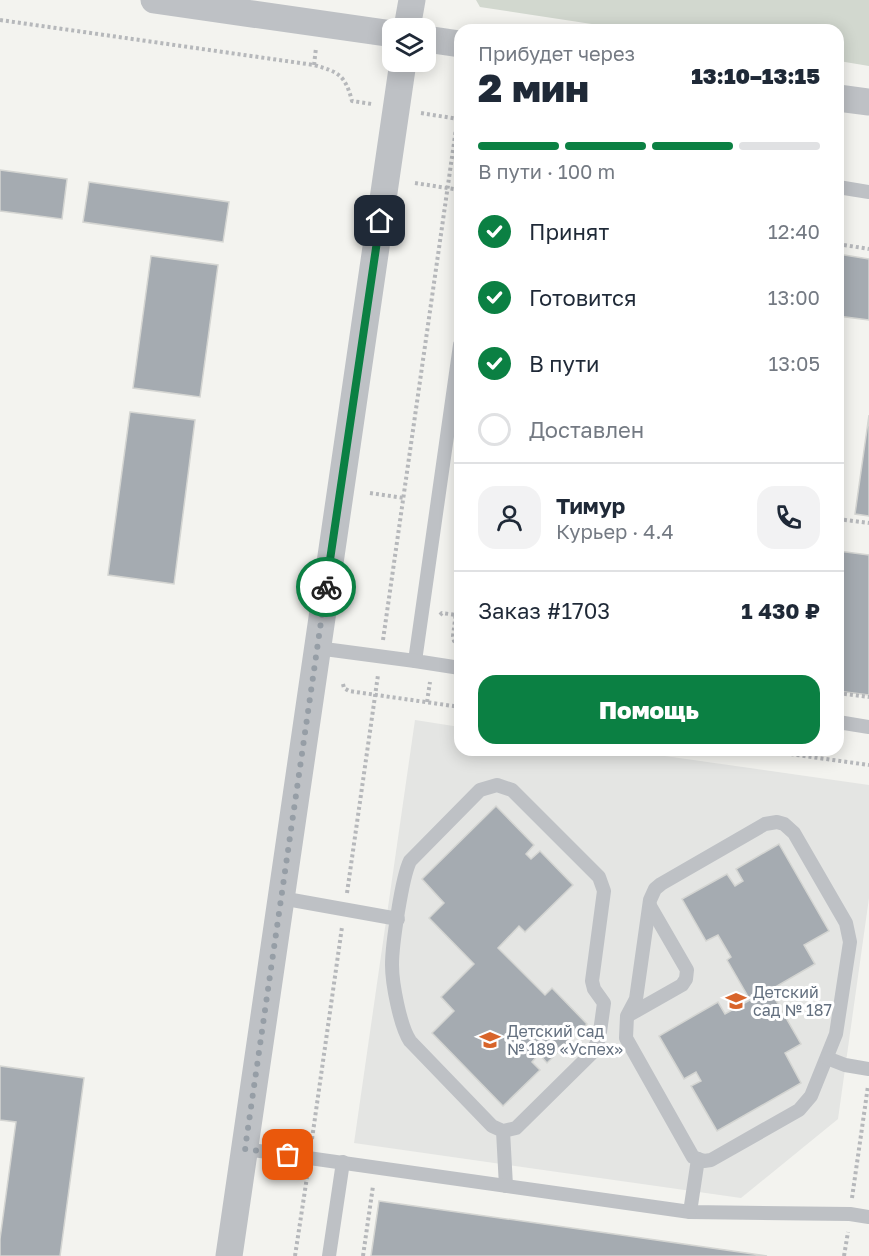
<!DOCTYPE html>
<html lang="ru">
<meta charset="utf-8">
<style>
:root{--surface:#fff;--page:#f2f2f3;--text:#1f2937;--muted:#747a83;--line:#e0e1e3;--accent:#0b8043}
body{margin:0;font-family:"Golos Text",sans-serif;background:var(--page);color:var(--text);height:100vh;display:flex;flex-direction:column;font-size:22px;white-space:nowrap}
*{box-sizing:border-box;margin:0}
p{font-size:20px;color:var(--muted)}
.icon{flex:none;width:33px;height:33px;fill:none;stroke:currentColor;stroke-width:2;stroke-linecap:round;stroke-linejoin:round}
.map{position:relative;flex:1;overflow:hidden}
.drawer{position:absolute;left:454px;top:24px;width:390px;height:732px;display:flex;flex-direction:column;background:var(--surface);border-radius:18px;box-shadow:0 3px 15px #0003}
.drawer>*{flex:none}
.fabs{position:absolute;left:382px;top:18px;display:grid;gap:12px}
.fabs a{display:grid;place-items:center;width:54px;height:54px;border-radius:12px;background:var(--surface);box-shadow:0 3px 15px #0003;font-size:30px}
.pin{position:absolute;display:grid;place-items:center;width:51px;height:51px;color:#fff;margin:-26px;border-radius:12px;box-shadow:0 3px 9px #0006}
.courier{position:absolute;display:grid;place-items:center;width:60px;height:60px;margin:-30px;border:4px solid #0b8043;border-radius:50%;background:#fff;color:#222;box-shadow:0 2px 8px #0007}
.headline em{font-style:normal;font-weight:800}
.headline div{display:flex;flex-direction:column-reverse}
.headline{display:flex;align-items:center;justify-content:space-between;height:102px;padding:0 24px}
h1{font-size:39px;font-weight:800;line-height:45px}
.bar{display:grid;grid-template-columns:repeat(4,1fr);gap:9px 6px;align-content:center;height:72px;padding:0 24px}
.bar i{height:8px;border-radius:4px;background:var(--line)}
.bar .on{background:var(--accent)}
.bar p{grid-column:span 4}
.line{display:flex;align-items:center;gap:15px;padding:0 24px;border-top:2px solid var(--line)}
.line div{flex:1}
.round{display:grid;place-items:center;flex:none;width:63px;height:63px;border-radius:18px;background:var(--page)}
ol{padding:0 24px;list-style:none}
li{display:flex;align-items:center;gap:18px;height:66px}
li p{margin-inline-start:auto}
li .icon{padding:6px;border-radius:50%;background:var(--accent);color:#fff;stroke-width:4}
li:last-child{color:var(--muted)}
li i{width:33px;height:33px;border:3px solid var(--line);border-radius:50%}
.action{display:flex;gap:12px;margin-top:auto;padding:12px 24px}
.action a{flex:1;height:69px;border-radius:18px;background:var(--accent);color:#fff;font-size:24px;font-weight:800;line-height:69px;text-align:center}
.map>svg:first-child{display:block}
.built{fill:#e4e5e3}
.green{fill:#d2d8cf}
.building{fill:#a5abb1;stroke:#d4d5d2;stroke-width:1.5}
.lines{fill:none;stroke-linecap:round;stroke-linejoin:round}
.path{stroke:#b6b8bb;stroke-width:4;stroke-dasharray:3 3;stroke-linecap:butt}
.service{stroke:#bec1c5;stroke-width:14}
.minor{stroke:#bec1c5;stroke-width:27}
.done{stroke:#969ea6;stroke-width:6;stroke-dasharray:0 10.8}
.route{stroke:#0b8043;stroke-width:8}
.labels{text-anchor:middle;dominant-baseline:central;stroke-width:6;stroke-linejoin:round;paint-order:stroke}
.poi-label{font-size:16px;fill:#64707f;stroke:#fff;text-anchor:start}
</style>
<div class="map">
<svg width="869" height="1256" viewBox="0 0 869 1256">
<rect width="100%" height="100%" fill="#f3f3ef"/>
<polygon class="built" points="415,720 460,727 460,750 623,750 869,785 869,898 838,1119 741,1198 354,1143"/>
<polygon class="green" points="476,0 869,0 869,66 839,61 838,30 631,30 480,7"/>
<g class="building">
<polygon points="0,170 67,179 62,219 0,211"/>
<polygon points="89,182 229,202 223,242 83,222"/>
<polygon points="838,254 869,259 869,320 838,316"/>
<polygon points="151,256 218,265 200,397 133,388"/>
<polygon points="130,412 195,420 174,584 108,575"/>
<polygon points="869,415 869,516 855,514"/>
<polygon points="838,551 869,555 869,695 838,691"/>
<polygon points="496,806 534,845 526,854 531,859 540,851 573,885 525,932 519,926 498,948 545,995 552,988 587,1024 547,1063 539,1054 532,1062 540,1070 503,1106 432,1033 454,1011 441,997 474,964 429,918 444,903 422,879"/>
<polygon points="779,844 829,931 804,945 815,964 770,990 801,1044 785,1053 801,1083 717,1131 691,1086 701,1081 696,1072 684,1079 659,1036 718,1002 725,1014 750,1000 727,960 731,957 718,935 706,941 682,899 727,874 735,886 743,881 736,869"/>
<polygon points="0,1066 84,1078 60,1256 0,1256 0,1239 16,1122 0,1120"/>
<polygon points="379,1201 614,1234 767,1256 371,1256"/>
</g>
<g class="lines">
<g class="path">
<path d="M 0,20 L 314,65 C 339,72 345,75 352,101 L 372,104"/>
<polyline points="314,65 316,48"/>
<polyline points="421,113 458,119"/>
<polyline points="415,183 460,190"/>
<polyline points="838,244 869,249"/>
<polyline points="370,493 404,498"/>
<polyline points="838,519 869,523"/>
<polyline points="460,580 453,636 454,641 460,644"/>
<polyline points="440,615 442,613 456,615"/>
<polyline points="383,640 460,101"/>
<polyline points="343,684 344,688 349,691 460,707"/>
<polyline points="838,693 869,697"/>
<polyline points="427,702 430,682"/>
<polyline points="761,750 869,765"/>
<polyline points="347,893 378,675"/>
<polyline points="312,1139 342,927"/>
<polyline points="852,1198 868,1086"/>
<polyline points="295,1256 307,1177"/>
<polyline points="363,1256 373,1186"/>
<polyline points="844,1256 848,1232"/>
</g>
<g class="service">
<polyline points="838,187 869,192"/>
<polyline points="460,345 415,661 460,668"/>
<polyline points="317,648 415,661"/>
<polyline points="838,722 869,727"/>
<polygon points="777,822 784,824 794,833 846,923 850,942 836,1034 811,1096 799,1110 711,1160 704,1161 693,1157 626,1038 627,1016 636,999 650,900 655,889 661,884 765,824"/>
<polyline points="281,898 398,919"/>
<polyline points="629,1015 682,985 686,979 687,970 650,906"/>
<polyline points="827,1058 845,1065 869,1069"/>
<path d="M 503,1131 L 516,1128 L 591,1054 L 599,1039 L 604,1003 L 594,989 L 592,981 L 604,891 L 599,877 L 512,790 L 497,785 L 480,790 L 410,861 C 402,877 392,945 392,965 C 392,983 400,1026 410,1041 L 492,1126 L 503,1131 L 506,1186"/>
<polyline points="245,1149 690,1212 850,1214 869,1217"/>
<polyline points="690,1212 698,1159"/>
<polyline points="329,1256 343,1162"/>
</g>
<g class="minor">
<polyline points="154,0 393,34"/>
<polyline points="407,28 412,0"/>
<polyline points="426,39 460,44"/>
<polyline points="838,98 869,102"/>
<polyline points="229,1256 403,62"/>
</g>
</g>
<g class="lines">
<polyline class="done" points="288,1155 245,1149 326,587"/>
<polyline class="route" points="326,587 380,221"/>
</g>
<defs>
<g id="school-bare" transform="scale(1.62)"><path d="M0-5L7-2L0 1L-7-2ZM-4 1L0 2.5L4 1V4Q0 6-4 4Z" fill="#d8642a" stroke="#fff" stroke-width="2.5" paint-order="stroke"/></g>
</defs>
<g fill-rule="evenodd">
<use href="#school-bare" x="736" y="1001"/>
<use href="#school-bare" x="490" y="1040"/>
</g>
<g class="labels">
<g class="poi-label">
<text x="753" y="992">Детский<tspan x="753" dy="18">сад № 187</tspan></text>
<text x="507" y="1031">Детский сад<tspan x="507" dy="18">№ 189 «Успех»</tspan></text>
</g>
</g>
</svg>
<div class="fabs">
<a><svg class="icon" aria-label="layers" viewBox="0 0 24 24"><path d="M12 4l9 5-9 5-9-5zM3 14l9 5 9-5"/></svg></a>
</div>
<div class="pin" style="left:288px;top:1155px;background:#ea580c"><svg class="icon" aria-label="bag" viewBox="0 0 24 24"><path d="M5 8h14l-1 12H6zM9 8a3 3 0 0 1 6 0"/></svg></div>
<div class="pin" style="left:380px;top:221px;background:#1f2937"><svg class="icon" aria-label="home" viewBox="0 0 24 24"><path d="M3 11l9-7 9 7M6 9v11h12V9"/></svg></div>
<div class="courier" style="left:326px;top:587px"><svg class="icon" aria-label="bike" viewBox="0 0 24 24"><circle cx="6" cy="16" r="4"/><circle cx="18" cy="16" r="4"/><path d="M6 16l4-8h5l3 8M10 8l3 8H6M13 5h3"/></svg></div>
<section class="drawer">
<div class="headline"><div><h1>2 мин</h1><p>Прибудет через</p></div><em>13:10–13:15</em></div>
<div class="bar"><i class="on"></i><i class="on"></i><i class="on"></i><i></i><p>В пути · 100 m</p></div>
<ol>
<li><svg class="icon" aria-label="check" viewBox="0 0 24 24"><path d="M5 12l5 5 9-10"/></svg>Принят<p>12:40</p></li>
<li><svg class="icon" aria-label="check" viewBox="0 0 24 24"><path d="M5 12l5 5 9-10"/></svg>Готовится<p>13:00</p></li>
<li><svg class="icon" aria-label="check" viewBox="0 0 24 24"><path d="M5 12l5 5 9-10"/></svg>В пути<p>13:05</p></li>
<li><i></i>Доставлен</li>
</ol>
<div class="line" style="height:108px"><a class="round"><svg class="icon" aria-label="person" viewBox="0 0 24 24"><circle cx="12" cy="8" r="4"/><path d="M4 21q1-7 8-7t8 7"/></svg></a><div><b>Тимур</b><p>Курьер · 4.4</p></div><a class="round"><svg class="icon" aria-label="phone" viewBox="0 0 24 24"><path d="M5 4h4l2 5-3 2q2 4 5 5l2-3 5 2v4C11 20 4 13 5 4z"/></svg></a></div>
<div class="line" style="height:78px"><div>Заказ #1703</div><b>1 430 ₽</b></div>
<div class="action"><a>Помощь</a></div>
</section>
</div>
